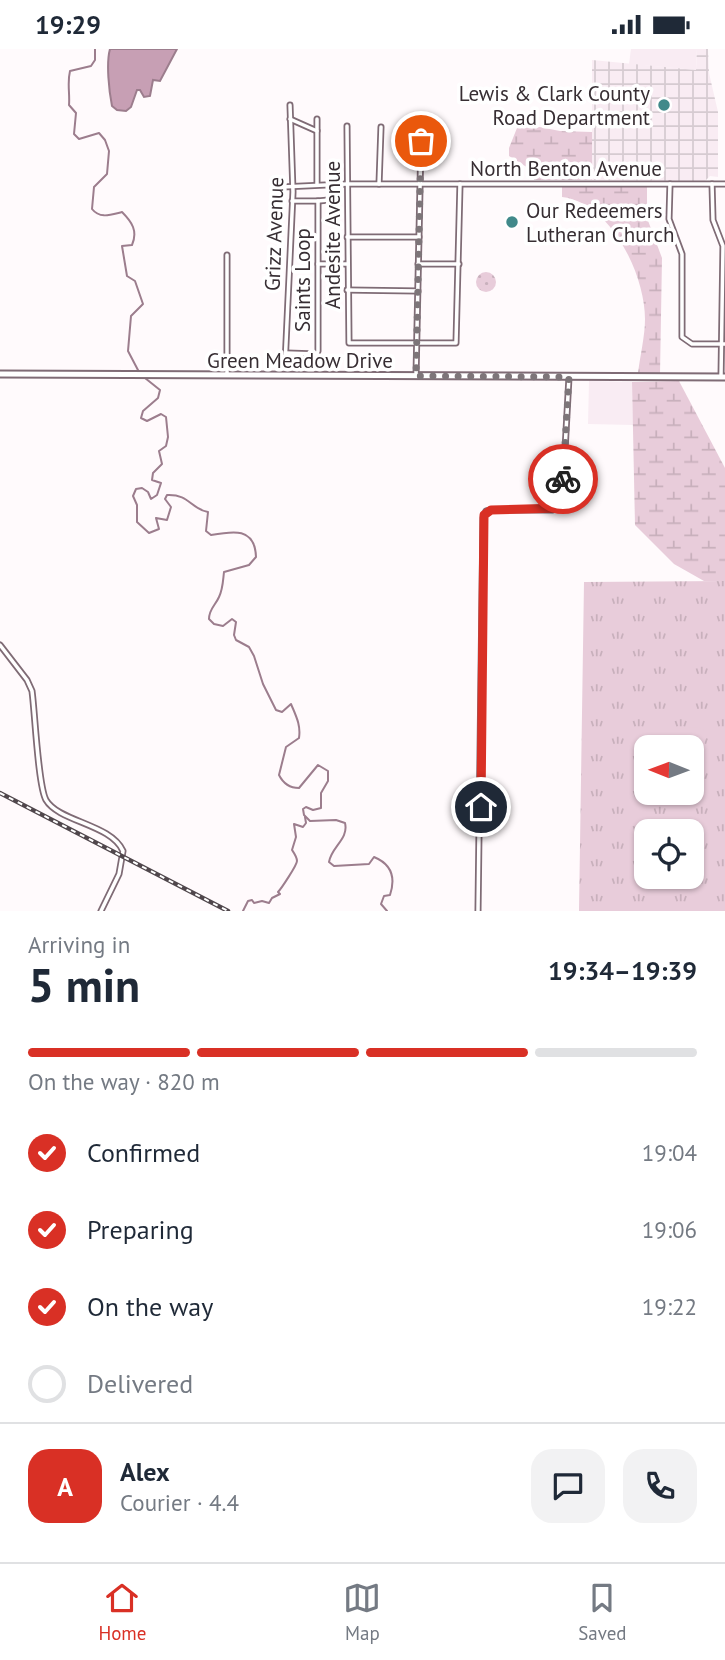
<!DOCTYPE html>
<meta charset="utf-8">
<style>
:root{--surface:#fff;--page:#f2f2f3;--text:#1f2937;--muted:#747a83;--line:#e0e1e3;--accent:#d93025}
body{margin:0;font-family:"PT Sans",sans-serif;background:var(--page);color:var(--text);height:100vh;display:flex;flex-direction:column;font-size:26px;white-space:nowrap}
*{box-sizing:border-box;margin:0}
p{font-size:23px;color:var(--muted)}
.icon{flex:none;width:38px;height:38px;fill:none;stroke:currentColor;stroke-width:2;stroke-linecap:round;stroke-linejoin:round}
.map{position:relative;height:862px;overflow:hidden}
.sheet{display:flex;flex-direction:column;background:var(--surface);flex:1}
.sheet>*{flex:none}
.needle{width:46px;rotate:271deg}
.controls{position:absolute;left:634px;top:686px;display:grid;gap:14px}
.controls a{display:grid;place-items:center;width:70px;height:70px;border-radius:14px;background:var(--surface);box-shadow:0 2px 5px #0004;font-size:35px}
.pin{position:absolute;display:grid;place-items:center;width:60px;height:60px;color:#fff;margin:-30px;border:4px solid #fff;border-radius:50%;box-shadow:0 2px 7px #0007}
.courier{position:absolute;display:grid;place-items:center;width:70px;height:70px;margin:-35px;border:5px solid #d93025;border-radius:50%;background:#fff;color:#222;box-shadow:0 2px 9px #0007}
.summary em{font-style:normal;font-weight:800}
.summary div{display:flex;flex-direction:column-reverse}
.summary{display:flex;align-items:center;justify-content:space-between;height:119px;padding:0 28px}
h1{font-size:46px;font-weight:800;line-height:52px}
.bar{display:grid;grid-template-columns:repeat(4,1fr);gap:10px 7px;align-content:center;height:84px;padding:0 28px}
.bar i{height:9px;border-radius:5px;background:var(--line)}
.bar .active{background:var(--accent)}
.bar p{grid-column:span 4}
.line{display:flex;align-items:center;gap:18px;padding:0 28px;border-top:2px solid var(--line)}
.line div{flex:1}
.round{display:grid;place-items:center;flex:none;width:74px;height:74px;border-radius:21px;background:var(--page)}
ol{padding:0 28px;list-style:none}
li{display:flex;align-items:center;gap:21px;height:77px}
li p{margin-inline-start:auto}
li .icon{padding:7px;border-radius:50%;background:var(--accent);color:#fff;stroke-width:4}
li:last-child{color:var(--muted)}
li i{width:38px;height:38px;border:4px solid var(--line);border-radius:50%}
.status{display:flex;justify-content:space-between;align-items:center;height:49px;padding:0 35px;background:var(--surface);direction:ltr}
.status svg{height:19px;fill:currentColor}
.tabs{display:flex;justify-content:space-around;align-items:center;height:98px;border-top:2px solid var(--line);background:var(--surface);font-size:19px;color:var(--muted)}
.tabs a{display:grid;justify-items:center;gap:4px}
.tabs .active{color:var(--accent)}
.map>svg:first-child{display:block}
.built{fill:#f9ecf3}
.industrial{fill:url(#industrial-grid)}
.grass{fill:url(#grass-dots)}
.wetland{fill:url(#wetland-marsh)}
.park{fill:url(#park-tufts);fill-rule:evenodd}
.pitch{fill:#e8ccda}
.water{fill:#c79fb4;stroke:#9c7d8d;stroke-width:2}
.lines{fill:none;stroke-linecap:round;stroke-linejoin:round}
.stream{stroke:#9c7d8d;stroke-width:2}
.street-casing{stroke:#7f6b75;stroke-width:7}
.secondary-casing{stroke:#7f6b75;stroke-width:9}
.street{stroke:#fff;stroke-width:3.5}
.secondary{stroke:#fff;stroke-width:5}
.rail-casing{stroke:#50474c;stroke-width:4.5}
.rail{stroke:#fff;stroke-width:2;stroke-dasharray:5;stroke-linecap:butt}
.done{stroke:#7d7579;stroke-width:7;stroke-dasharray:0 12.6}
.route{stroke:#d93025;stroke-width:9}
.poi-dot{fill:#41898a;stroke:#fff;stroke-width:2.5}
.labels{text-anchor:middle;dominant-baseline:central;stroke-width:7;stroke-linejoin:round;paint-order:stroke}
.poi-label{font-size:21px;fill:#372e33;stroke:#fff;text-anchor:end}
.street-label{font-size:21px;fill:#372e33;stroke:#fff}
</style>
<div class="status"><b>19:29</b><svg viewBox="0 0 49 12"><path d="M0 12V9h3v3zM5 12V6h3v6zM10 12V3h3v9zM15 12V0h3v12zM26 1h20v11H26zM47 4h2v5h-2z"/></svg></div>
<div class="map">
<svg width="725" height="862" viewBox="0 0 725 862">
<defs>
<pattern id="industrial-grid" width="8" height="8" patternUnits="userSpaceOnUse" patternTransform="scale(1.75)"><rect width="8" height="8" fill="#f9ecf3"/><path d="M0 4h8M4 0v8" fill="none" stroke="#d6cbd1"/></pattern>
<pattern id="grass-dots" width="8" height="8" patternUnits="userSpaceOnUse" patternTransform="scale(1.75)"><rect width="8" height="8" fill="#e8ccda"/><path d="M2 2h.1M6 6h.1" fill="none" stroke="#c8b0bc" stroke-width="1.8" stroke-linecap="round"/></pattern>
<pattern id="wetland-marsh" width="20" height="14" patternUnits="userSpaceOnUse" patternTransform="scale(1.75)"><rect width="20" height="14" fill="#e8ccda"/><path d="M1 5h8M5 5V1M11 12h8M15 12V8" fill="none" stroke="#c8b0bc"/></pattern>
<pattern id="park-tufts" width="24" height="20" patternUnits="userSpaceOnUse" patternTransform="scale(1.75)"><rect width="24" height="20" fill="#e8ccda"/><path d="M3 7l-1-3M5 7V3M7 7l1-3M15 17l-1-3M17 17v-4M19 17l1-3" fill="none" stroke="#c8b0bc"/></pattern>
</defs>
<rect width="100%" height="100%" fill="#fffafc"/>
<g class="built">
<polygon points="631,0 697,0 696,21 629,15"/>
<polygon points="589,332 632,333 633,376 588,375"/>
</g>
<polygon class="industrial" points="697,0 708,0 709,24 718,63 718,128 710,127 705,132 592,131 592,11 696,21"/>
<circle class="grass" cx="486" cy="233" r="10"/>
<g class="wetland">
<polygon points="519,74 560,82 592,83 592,131 534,131 533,122 509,107 509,99"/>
<path d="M 647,137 L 647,169 L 662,209 L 660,325 L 638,324 C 640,307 645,287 645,270 C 645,225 610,153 562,148 L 562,138 Z"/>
<polygon points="679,332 725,419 725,532 704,532 674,515 635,476 632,333"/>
</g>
<path class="park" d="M 725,532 L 725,862 L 579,862 L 584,533 ZM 646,698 L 691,698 L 691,744 L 646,744 ZM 646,782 L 691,782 L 691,828 L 646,828 Z"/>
<polygon class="pitch" points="697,678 703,680 707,716 704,720 691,721 691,698 675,698 675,684 678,680"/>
<path class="water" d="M 110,0 L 177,0 L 160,32 L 153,31 L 150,47 L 144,48 L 140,41 L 137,41 L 131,58 L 126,62 L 117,61 L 112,57 C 109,42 106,14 110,0 Z"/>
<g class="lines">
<g class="stream">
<path d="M 95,0 L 95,11 L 91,17 L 70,22 C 67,34 70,44 69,56 L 76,64 L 74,85 L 79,90 L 99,84 L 105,91 L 109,102 L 107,125 L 94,138 L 92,160 C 100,170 110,166 122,163 C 132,173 138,182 132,196 L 122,197 L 127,227 L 135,232 L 143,255 L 131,267 L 128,302 L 139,323"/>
<path d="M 145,329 L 160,341 L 158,349 L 143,362 L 141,369 L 147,372 L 161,365 L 166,368 L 168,388 L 166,397 L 159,402 L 162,415 L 153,424 L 152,431 L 161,434 L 157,446 L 151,450 L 148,443 L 142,439 L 136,440 L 133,447 L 137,456 L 137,473 L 149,484 L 159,480 L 156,469 L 167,471 L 171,458 L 165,450 L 167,446 C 190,445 190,460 208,463 L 206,482 L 211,486 C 233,482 255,478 256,508 L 249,516 L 224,523 C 223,531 223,540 219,548 C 215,557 209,560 209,570 L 214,575 L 223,577 L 232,570 L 236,573 L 234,586 L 236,591 L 249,598 L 254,607 L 263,635 L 276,661 L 282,663 L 291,655 C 296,667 301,676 299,689 L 286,698 L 279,726 C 283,734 289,739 299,739 L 318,716 L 328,722 L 328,732 L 321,744 L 321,759 L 313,761 L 306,758 L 303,760 L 304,766 L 310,772 L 336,771 L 345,774 C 349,790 331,798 329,813 L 334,817 L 369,815 L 374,808 C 391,815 396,828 390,846 L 384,847 L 381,855 L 387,862"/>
<path d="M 243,862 L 248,852 L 252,851 L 254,854 L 262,852 L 269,854 L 272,849 L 280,845 L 278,843 C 281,840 297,816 297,812 C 297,808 294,804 292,801 L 296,788 L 294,775 L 303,778 L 306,774 L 305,768"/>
</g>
<g class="street-casing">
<g id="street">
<polyline points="290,70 317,82"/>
<polyline points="347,77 349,294 456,294 460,135"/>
<polyline points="317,135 317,70"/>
<polyline points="379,135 381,78"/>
<polyline points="670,135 669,170 682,205 682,288 692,295 725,295"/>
<polyline points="712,135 713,171 723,197 721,328"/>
<polyline points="282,138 347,135 725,135"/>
<polyline points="318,152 329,151"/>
<polyline points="347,188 419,188"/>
<polyline points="318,215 347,215"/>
<polyline points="418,215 459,215"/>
<polyline points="347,241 418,242"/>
<polyline points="286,304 317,305 318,302 318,152 292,152"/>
<polyline points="285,316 293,143 290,56"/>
<polyline points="227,326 227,206"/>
<polyline points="416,327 421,92"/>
<path d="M 0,596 L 27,631 L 32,642 C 35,664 38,737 46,751 C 59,773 111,775 123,802 L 119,825 L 101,862"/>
<polyline points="478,862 483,469 486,462 491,461 553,461 562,456 569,328"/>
</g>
</g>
<g class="secondary-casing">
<polyline id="secondary" points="0,325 725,328"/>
</g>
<use href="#street" class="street"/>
<use href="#secondary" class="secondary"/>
<g class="rail-casing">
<polyline id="rail" points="0,744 228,862"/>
</g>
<use href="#rail" class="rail"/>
</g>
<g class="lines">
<polyline class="done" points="421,92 416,327 569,328 563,430"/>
<polyline class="route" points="481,758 484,466 491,461 560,459 562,454 563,430"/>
</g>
<g class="poi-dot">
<circle cx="664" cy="56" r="7"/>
<circle cx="512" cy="173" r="7"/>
</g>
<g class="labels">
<g class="poi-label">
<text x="650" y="44">Lewis &amp; Clark County<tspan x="650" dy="24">Road Department</tspan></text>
<text x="526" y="161" text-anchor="start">Our Redeemers<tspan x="526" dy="24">Lutheran Church</tspan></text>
</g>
<g class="street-label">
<text x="566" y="119">North Benton Avenue</text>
<text transform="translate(274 185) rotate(-88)">Grizz Avenue</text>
<text transform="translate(332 186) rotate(-90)">Andesite Avenue</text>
<text transform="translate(302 231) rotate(-90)">Saints Loop</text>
<text x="300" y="311">Green Meadow Drive</text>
</g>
</g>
</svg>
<div class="controls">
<a><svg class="needle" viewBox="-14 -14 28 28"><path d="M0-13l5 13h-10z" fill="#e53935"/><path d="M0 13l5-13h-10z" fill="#747a83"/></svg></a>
<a><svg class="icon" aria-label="locate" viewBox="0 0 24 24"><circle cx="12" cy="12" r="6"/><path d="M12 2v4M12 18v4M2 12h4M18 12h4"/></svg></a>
</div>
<div class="pin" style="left:421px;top:92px;background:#ea580c"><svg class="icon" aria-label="bag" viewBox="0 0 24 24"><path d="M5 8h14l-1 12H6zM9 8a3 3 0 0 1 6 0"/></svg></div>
<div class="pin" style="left:481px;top:758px;background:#1f2937"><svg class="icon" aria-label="home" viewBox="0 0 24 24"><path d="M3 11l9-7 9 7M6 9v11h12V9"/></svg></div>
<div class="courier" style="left:563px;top:430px"><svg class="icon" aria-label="bike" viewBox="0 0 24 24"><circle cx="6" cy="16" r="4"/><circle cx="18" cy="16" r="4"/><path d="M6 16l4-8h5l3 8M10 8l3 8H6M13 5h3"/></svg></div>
</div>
<section class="sheet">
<div class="summary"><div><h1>5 min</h1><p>Arriving in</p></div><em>19:34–19:39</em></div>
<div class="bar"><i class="active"></i><i class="active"></i><i class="active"></i><i></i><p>On the way · 820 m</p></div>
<ol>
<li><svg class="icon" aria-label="check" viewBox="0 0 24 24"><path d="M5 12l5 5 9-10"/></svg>Confirmed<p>19:04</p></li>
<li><svg class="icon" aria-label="check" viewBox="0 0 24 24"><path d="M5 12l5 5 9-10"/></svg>Preparing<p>19:06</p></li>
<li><svg class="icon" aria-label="check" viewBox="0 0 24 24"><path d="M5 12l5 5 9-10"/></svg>On the way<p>19:22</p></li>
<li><i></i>Delivered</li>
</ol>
<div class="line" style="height:126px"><b class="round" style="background:var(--accent);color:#fff">A</b><div><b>Alex</b><p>Courier · 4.4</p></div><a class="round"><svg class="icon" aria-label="chat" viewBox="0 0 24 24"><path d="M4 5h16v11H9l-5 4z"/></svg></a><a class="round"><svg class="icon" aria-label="phone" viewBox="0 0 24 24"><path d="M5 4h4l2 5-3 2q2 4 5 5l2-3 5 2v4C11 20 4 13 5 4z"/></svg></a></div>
</section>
<nav class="tabs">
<a class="active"><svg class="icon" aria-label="home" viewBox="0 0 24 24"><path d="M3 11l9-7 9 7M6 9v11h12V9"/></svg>Home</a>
<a><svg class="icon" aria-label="map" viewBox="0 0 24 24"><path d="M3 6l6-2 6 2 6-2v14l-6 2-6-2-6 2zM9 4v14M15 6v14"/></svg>Map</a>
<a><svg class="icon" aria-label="saved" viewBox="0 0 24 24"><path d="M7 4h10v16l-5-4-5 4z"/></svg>Saved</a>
</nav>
